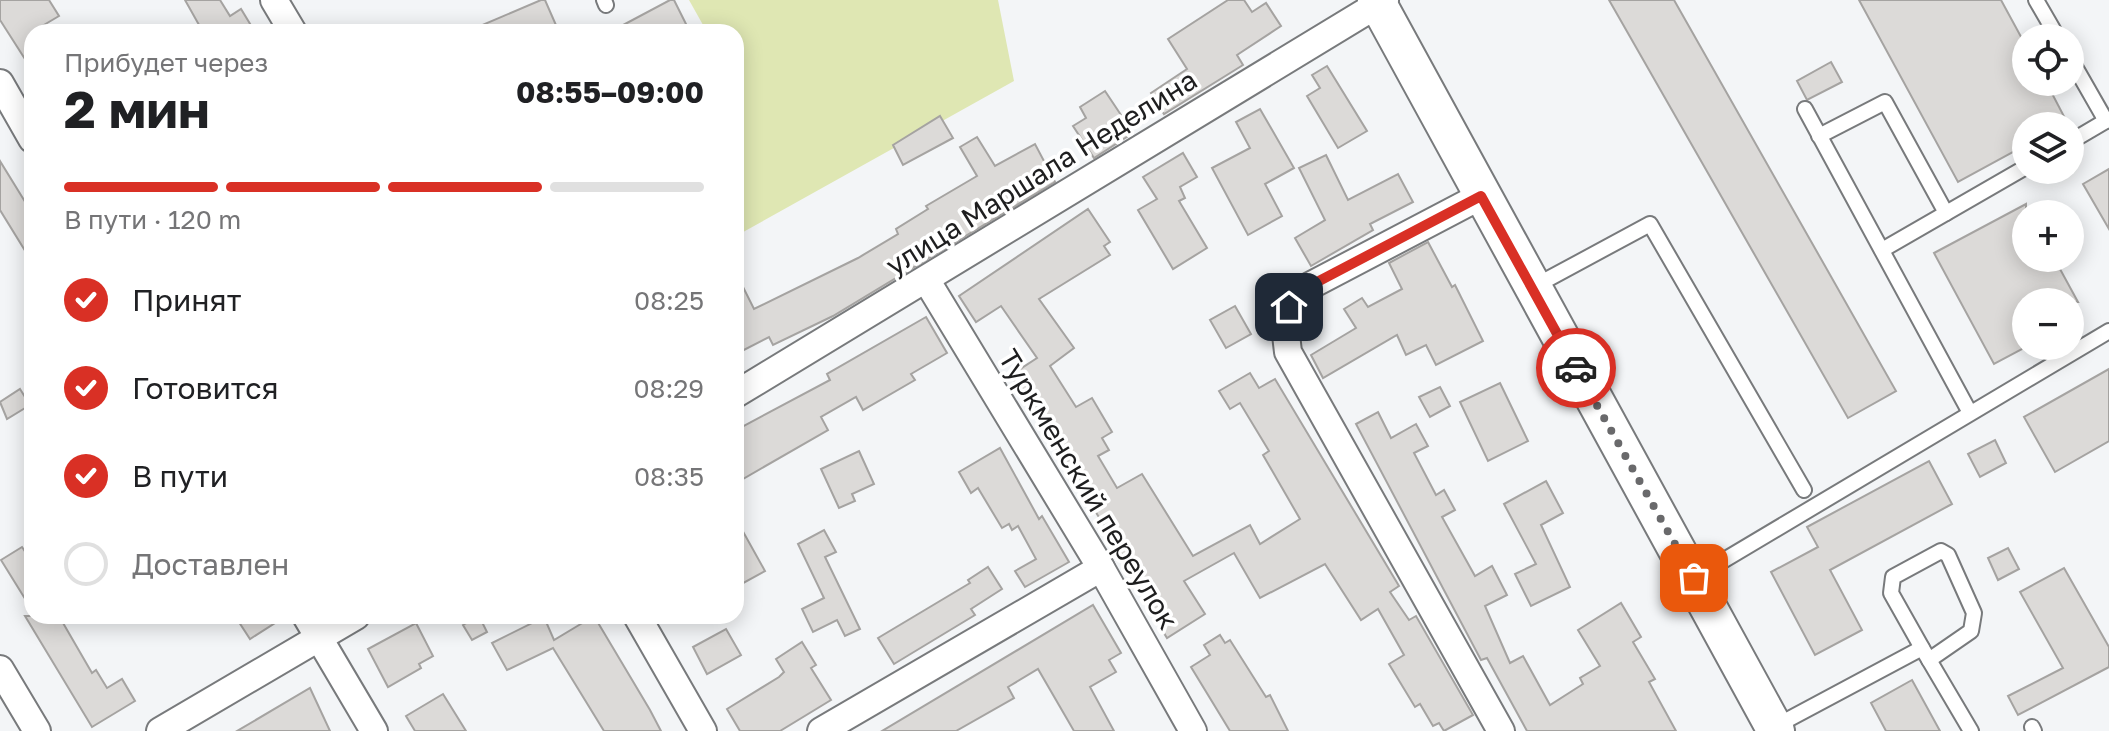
<!DOCTYPE html>
<html lang="ru">
<meta charset="utf-8">
<style>
:root{--surface:#fff;--page:#f2f2f2;--text:#202124;--muted:#757577;--line:#e0e0e0;--accent:#d93025}
body{margin:0;font-family:"Golos Text",sans-serif;background:var(--page);color:var(--text);height:100vh;display:flex;flex-direction:column;font-size:30px;white-space:nowrap}
*{box-sizing:border-box;margin:0}
p{font-size:26px;color:var(--muted)}
.icon{flex:none;width:44px;height:44px;fill:none;stroke:currentColor;stroke-width:2;stroke-linecap:round;stroke-linejoin:round}
.map{position:relative;flex:1;overflow:hidden}
.drawer{position:absolute;left:24px;top:24px;width:720px;height:600px;display:flex;flex-direction:column;background:var(--surface);border-radius:24px;box-shadow:0 4px 20px #0003}
.drawer>*{flex:none}
.buttons{position:absolute;left:2012px;top:24px;display:grid;gap:16px}
.buttons a{display:grid;place-items:center;width:72px;height:72px;border-radius:50%;background:var(--surface);box-shadow:0 4px 20px #0003;font-size:40px}
.pin{position:absolute;display:grid;place-items:center;width:68px;height:68px;color:#fff;margin:-34px;border-radius:16px;box-shadow:0 4px 12px #0006}
.courier{position:absolute;display:grid;place-items:center;width:80px;height:80px;margin:-40px;border:6px solid #d93025;border-radius:50%;background:#fff;color:#222;box-shadow:0 2px 10px #0007}
.summary em{font-style:normal;font-weight:700}
.summary div{display:flex;flex-direction:column-reverse}
.summary{display:flex;align-items:center;justify-content:space-between;height:136px;padding:0 40px}
h1{font-size:52px;font-weight:700;line-height:60px}
.bar{display:grid;grid-template-columns:repeat(4,1fr);gap:12px 8px;align-content:center;height:96px;padding:0 40px}
.bar i{height:10px;border-radius:6px;background:var(--line)}
.bar .active{background:var(--accent)}
.bar p{grid-column:span 4}
ol{padding:0 40px;list-style:none}
li{display:flex;align-items:center;gap:24px;height:88px}
li p{margin-inline-start:auto}
li .icon{padding:8px;border-radius:50%;background:var(--accent);color:#fff;stroke-width:4}
li:last-child{color:var(--muted)}
li i{width:44px;height:44px;border:4px solid var(--line);border-radius:50%}
.map>svg:first-child{display:block}
.green{fill:#dfe7b3}
.building{fill:#dcdad8;stroke:#a5a3a1;stroke-width:2}
.lines{fill:none;stroke-linecap:round;stroke-linejoin:round}
.lane-casing{stroke:#787a7c;stroke-width:18}
.street-casing{stroke:#787a7c;stroke-width:30}
.secondary-casing{stroke:#787a7c;stroke-width:40}
.lane{stroke:#fff;stroke-width:14}
.street{stroke:#fff;stroke-width:26}
.secondary{stroke:#fff;stroke-width:36}
.done{stroke:#69696b;stroke-width:8;stroke-dasharray:0 14.4}
.route{stroke:#d93025;stroke-width:10}
.labels{text-anchor:middle;dominant-baseline:central;stroke-width:7;stroke-linejoin:round;paint-order:stroke}
.street-label{font-size:28px;fill:#1e1e1f;stroke:#fff}
</style>
<div class="map">
<svg width="2109" height="731" viewBox="0 0 2109 731">
<rect width="100%" height="100%" fill="#f3f5f7"/>
<polygon class="green" points="689,0 998,0 1014,81 736,236 736,32 707,32"/>
<g class="building">
<polygon points="0,0 49,0 59,16 32,32 32,70 0,20"/>
<polygon points="185,0 220,0 230,16 241,9 255,32 203,32"/>
<polygon points="541,0 545,0 559,32 466,32"/>
<polygon points="674,0 690,32 610,32 670,0"/>
<polygon points="1228,0 1244,0 1252,12 1266,3 1281,26 1237,55 1243,65 1164,114 1151,93 1187,69 1168,39"/>
<polygon points="1609,0 1674,0 1896,391 1848,418"/>
<polygon points="1859,0 2001,0 2026,46 2026,82 2046,82 2069,126 2026,126 2026,145 1958,182"/>
<polygon points="1831,62 1842,82 1807,100 1797,81"/>
<polygon points="1327,66 1367,131 1338,148 1307,96 1320,88 1312,75"/>
<polygon points="1105,91 1133,133 1094,158 1073,126 1086,118 1080,107"/>
<polygon points="1260,109 1294,168 1265,184 1282,216 1248,235 1212,168 1250,148 1236,122"/>
<polygon points="940,116 953,138 903,165 893,145"/>
<polygon points="977,137 995,166 1035,144 1055,182 833,316 773,345 769,337 736,354 736,273 754,309 858,258 898,234 896,229 928,209 926,206 977,176 960,147"/>
<polygon points="1183,153 1197,177 1180,187 1185,198 1179,201 1207,248 1173,269 1138,210 1157,199 1143,177"/>
<polygon points="1326,155 1348,200 1398,174 1413,202 1370,224 1373,230 1311,266 1295,238 1325,220 1299,168"/>
<polygon points="0,161 32,213 32,262 0,210"/>
<polygon points="2109,169 2109,229 2083,184"/>
<polygon points="2026,204 2026,258 2054,258 2078,302 2026,302 2026,347 1994,364 1934,253"/>
<polygon points="1088,209 1110,242 1104,246 1110,255 1039,299 1074,348 1050,366 1076,407 1092,398 1112,432 1102,438 1109,450 1098,456 1117,488 1142,474 1193,556 1250,525 1260,544 1300,519 1263,455 1269,451 1240,403 1230,409 1219,391 1250,373 1259,388 1275,379 1399,586 1390,592 1409,620 1416,616 1473,715 1444,731 1439,723 1433,726 1420,704 1415,707 1389,664 1404,655 1378,609 1361,620 1325,564 1260,598 1234,553 1184,581 1205,614 1167,638 1147,605 1152,603 1011,375 1037,358 1001,306 976,322 959,296"/>
<polygon points="1428,242 1452,287 1455,285 1483,341 1436,365 1426,345 1406,355 1397,335 1323,378 1311,355 1356,328 1344,309 1362,298 1368,307 1402,289 1389,263"/>
<polygon points="1235,306 1251,334 1226,348 1210,320"/>
<polygon points="926,317 947,353 911,374 915,380 863,410 856,397 821,417 828,430 736,483 736,430 830,380 827,374"/>
<polygon points="2109,369 2109,441 2055,472 2024,417"/>
<polygon points="1500,383 1528,441 1488,461 1460,402"/>
<polygon points="1440,387 1450,406 1430,417 1419,397"/>
<polygon points="20,389 30,405 7,419 0,402"/>
<polygon points="1378,412 1391,438 1416,424 1428,446 1414,453 1436,495 1444,490 1455,510 1442,517 1475,576 1492,566 1507,595 1485,606 1510,663 1523,656 1550,705 1583,684 1580,678 1600,666 1578,630 1621,603 1641,637 1633,642 1655,679 1649,682 1676,731 1527,731 1487,658 1481,660 1356,424"/>
<polygon points="1995,440 2006,463 1980,477 1968,454"/>
<polygon points="1000,448 1039,519 1042,516 1069,562 1025,587 1015,571 1036,559 1018,526 1012,530 1009,524 1002,528 978,488 971,493 959,472"/>
<polygon points="859,451 874,484 852,494 855,501 839,508 821,469"/>
<polygon points="1929,461 1952,504 1830,570 1862,630 1815,655 1771,572 1818,547 1807,527"/>
<polygon points="1546,481 1563,513 1541,525 1570,587 1531,606 1515,574 1536,564 1504,504"/>
<polygon points="736,519 765,571 736,587"/>
<polygon points="824,530 836,552 825,557 860,629 845,636 837,620 813,632 802,609 824,598 798,544"/>
<polygon points="22,547 32,562 32,610 1,560"/>
<polygon points="2008,548 2019,569 1998,580 1988,558"/>
<polygon points="988,567 1002,589 971,609 975,615 894,664 878,638 970,583 968,580"/>
<polygon points="2064,568 2109,647 2109,667 2018,715 2008,696 2063,668 2020,592"/>
<polygon points="1093,605 1121,653 1109,660 1116,672 1090,687 1114,731 1074,731 1038,669 1008,687 1014,698 956,731 882,731"/>
<polygon points="25,616 59,616 92,673 96,670 107,688 122,679 135,701 92,727"/>
<polygon points="235,616 286,616 250,639"/>
<polygon points="479,616 487,632 472,640 463,625"/>
<polygon points="594,616 650,710 661,731 604,731 553,648 507,670 492,643 544,617 554,640"/>
<polygon points="416,623 433,656 419,664 421,668 388,687 368,649"/>
<polygon points="726,629 741,655 707,674 693,647"/>
<polygon points="1220,635 1225,643 1230,640 1266,697 1270,695 1288,731 1230,731 1191,667 1210,655 1204,645"/>
<polygon points="802,642 816,665 811,668 831,700 780,731 740,731 727,709 779,677 784,672 776,659"/>
<polygon points="1912,680 1940,731 1886,731 1871,703"/>
<polygon points="310,688 330,731 237,731"/>
<polygon points="443,694 466,731 415,731 406,716"/>
</g>
<g class="lines">
<g class="lane-casing">
<g id="lane">
<polyline points="604,0 606,5"/>
<polyline points="2036,0 2058,38"/>
<polyline points="2070,58 2106,121"/>
<polyline points="1805,109 1969,411"/>
<polyline points="1819,136 1885,102 1946,213"/>
<polyline points="2070,142 2109,119"/>
<polyline points="1882,250 2026,167"/>
<polyline points="1535,286 1650,224 1804,490"/>
<polyline points="1694,578 2109,331"/>
<polyline points="1922,648 1891,593 1893,577 1941,551 1948,555 1974,613 1971,631 1929,660"/>
<polyline points="1774,727 1922,648 1971,731"/>
<polyline points="2032,727 2034,731"/>
</g>
</g>
<g class="street-casing">
<g id="street">
<polyline points="274,0 293,32"/>
<polyline points="0,83 32,139"/>
<polyline points="1481,196 1300,291 1289,307 1285,326 1288,352 1501,731"/>
<polyline points="927,281 1101,568 1193,731"/>
<polyline points="736,394 1385,0"/>
<polyline points="306,616 374,731"/>
<polyline points="637,616 703,731"/>
<polyline points="0,669 37,731"/>
<polyline points="160,731 356,616"/>
<polyline points="821,731 1101,568"/>
</g>
</g>
<g class="secondary-casing">
<polyline id="secondary" points="1376,0 1776,731"/>
</g>
<use href="#lane" class="lane"/>
<use href="#street" class="street"/>
<use href="#secondary" class="secondary"/>
</g>
<g class="lines">
<polyline class="done" points="1576,368 1694,578"/>
<polyline class="route" points="1289,307 1300,291 1481,196 1576,368"/>
</g>
<g class="labels">
<g class="street-label">
<text transform="translate(1041 172) rotate(-32)">улица Маршала Неделина</text>
<text transform="translate(1089 489) rotate(59)">Туркменский переулок</text>
</g>
</g>
</svg>
<div class="buttons">
<a><svg class="icon" aria-label="locate" viewBox="0 0 24 24"><circle cx="12" cy="12" r="6"/><path d="M12 2v4M12 18v4M2 12h4M18 12h4"/></svg></a>
<a><svg class="icon" aria-label="layers" viewBox="0 0 24 24"><path d="M12 4l9 5-9 5-9-5zM3 14l9 5 9-5"/></svg></a>
<a>+</a>
<a>−</a>
</div>
<div class="pin" style="left:1694px;top:578px;background:#ea580c"><svg class="icon" aria-label="bag" viewBox="0 0 24 24"><path d="M5 8h14l-1 12H6zM9 8a3 3 0 0 1 6 0"/></svg></div>
<div class="pin" style="left:1289px;top:307px;background:#1f2937"><svg class="icon" aria-label="home" viewBox="0 0 24 24"><path d="M3 11l9-7 9 7M6 9v11h12V9"/></svg></div>
<div class="courier" style="left:1576px;top:368px"><svg class="icon" aria-label="car" viewBox="0 0 24 24"><path d="M5 17H2v-5l4-1 3-4h7l3 4 3 1v5h-3M9 17h6M6 11h13"/><circle cx="7" cy="17" r="2"/><circle cx="17" cy="17" r="2"/></svg></div>
<section class="drawer">
<div class="summary"><div><h1>2 мин</h1><p>Прибудет через</p></div><em>08:55–09:00</em></div>
<div class="bar"><i class="active"></i><i class="active"></i><i class="active"></i><i></i><p>В пути · 120 m</p></div>
<ol>
<li><svg class="icon" aria-label="check" viewBox="0 0 24 24"><path d="M5 12l5 5 9-10"/></svg>Принят<p>08:25</p></li>
<li><svg class="icon" aria-label="check" viewBox="0 0 24 24"><path d="M5 12l5 5 9-10"/></svg>Готовится<p>08:29</p></li>
<li><svg class="icon" aria-label="check" viewBox="0 0 24 24"><path d="M5 12l5 5 9-10"/></svg>В пути<p>08:35</p></li>
<li><i></i>Доставлен</li>
</ol>
</section>
</div>
